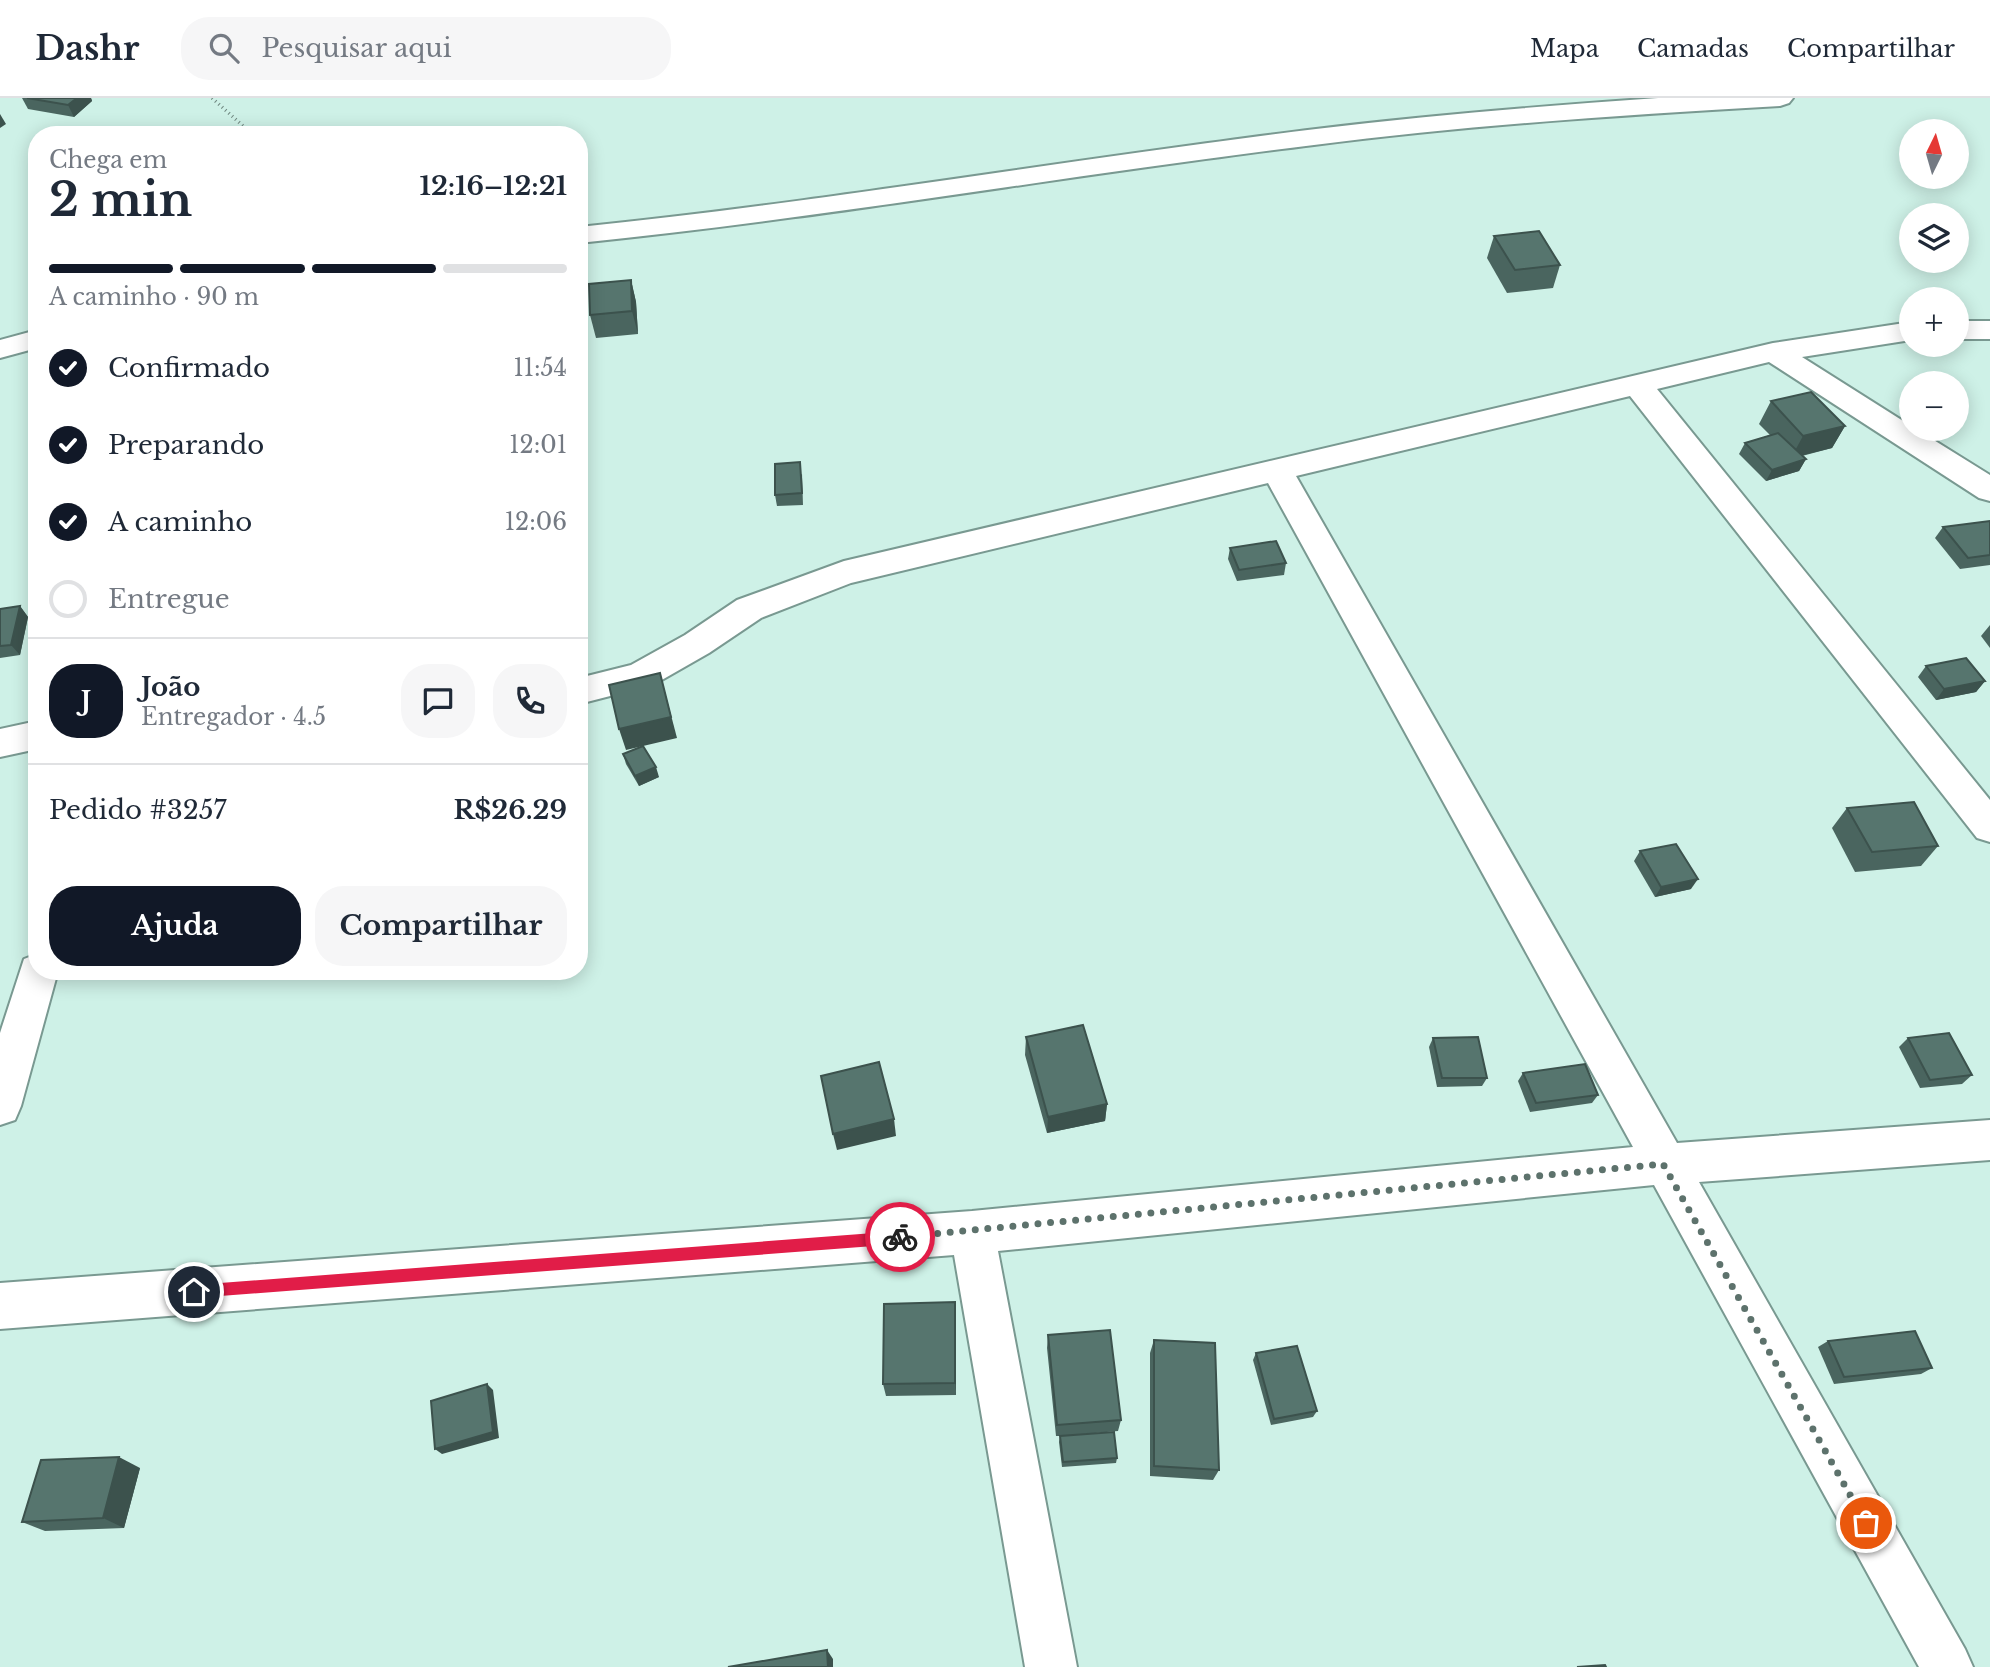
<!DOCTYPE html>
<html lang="pt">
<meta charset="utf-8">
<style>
:root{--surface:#fff;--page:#f6f6f7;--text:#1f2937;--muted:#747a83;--line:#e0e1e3;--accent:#111827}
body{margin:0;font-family:"Libre Baskerville",serif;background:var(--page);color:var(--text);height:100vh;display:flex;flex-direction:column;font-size:26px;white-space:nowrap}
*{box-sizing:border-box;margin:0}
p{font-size:23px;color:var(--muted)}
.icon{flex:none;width:38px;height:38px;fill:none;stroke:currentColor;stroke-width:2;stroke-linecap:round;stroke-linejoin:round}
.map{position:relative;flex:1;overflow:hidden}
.panel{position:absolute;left:28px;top:28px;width:560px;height:854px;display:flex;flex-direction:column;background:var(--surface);border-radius:28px;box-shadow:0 4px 18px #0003}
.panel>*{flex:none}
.needle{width:46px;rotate:5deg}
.controls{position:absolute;left:1899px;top:21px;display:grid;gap:14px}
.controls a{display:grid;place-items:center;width:70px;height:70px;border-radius:50%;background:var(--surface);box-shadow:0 4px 18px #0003;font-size:35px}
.pin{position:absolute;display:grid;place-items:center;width:60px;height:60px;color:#fff;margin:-30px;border:4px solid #fff;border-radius:50%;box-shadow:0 2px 7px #0007}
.courier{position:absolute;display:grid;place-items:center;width:70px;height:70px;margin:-35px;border:5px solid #e11d48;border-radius:50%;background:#fff;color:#222;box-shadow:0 2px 9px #0007}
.overview em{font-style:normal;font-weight:800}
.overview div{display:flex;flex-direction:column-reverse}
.overview{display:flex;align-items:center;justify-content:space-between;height:119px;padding:0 21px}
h1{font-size:46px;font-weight:800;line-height:52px}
.bar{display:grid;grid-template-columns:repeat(4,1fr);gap:10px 7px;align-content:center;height:84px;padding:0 21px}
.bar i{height:9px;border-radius:5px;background:var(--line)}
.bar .on{background:var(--accent)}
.bar p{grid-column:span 4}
.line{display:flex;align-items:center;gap:18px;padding:0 21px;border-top:2px solid var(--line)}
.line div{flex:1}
.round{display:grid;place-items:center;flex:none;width:74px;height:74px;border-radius:28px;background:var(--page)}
ol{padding:0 21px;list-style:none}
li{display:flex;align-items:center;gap:21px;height:77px}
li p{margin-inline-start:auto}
li .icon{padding:7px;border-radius:50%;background:var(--accent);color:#fff;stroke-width:4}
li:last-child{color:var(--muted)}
li i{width:38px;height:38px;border:4px solid var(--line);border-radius:50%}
.action{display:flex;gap:14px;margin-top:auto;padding:14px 21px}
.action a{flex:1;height:80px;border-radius:28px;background:var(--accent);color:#fff;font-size:28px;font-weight:800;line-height:80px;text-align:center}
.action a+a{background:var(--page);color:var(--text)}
header{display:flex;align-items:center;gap:42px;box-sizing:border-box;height:98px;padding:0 35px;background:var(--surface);border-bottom:2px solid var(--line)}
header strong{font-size:33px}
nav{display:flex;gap:38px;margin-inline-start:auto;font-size:24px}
.search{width:490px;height:63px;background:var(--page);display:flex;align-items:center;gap:18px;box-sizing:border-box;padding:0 24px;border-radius:28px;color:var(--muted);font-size:26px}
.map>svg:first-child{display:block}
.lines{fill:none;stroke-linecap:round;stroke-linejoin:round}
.street-casing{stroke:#799991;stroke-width:4}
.path{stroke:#708881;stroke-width:3.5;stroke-dasharray:1 3.5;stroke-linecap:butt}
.street{fill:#fff;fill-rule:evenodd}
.wall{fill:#4a655f}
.shaded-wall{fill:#3c524d}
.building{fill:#56756e;stroke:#3c524d;stroke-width:2}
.route{fill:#e11d48}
.done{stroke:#5d726c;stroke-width:7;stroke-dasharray:0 12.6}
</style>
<header>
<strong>Dashr</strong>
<div class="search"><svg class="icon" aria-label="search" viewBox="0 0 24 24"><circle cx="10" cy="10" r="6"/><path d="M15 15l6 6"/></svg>Pesquisar aqui</div>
<nav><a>Mapa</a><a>Camadas</a><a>Compartilhar</a></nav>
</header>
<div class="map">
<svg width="1990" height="1569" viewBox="0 0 1990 1569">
<rect width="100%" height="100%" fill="#cef1e7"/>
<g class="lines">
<g class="street-casing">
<g id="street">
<path d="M 1658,0 L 1793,0 L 1789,5 L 1780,8 C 1624,17 1469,27 1314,47 C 1069,77 825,120 579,145 L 579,129 C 826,104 1070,61 1316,31 C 1430,17 1544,8 1658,0 Z"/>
<rect x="1956" y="223" width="34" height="18"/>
<polygon points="1911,224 1911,242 1802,259 1911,328 1911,331 1916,331 1990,377 1990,403 1979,400 1769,264 1657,291 1990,702 1990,744 1977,740 1630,298 1296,378 1677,1045 1990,1022 1990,1062 1699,1084 1965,1551 1973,1569 1919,1569 1654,1087 998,1153 1077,1569 1025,1569 954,1157 0,1231 0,1185 972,1113 1633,1049 1268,385 851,485 761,520 709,555 653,587 579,606 579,580 631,567 685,537 737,502 844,463 1773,245"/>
<polygon points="37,232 37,250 0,260 0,242"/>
<polygon points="37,623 37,651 0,659 0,631"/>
<polygon points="37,856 37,873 58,873 21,1008 15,1022 0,1027 0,935 24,861"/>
</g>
</g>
<polyline class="path" points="212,0 253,37"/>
<use href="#street" class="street"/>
</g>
<g class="wall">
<polygon points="22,0 91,0 92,3 74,19 28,11"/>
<polygon points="1494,138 1560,167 1553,190 1507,195 1487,160"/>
<polygon points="631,182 636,204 638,236 596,240 590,217"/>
<polygon points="1771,303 1845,328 1832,350 1802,358 1806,361 1799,373 1766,383 1739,356 1745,345 1770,337 1759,326"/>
<polygon points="802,376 803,407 777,408 775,397"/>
<polygon points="1990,423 1990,467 1960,471 1935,440 1943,429"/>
<polygon points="1230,450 1286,465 1284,477 1237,483 1228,461"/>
<polygon points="20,508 28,519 20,557 0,560 0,511"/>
<polygon points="1990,527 1990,550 1981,538"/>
<polygon points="1926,568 1985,583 1976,594 1936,602 1918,579"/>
<polygon points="623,656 659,679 639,688 626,666"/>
<polygon points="1847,710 1938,748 1921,768 1855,774 1832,730"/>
<polygon points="1640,753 1691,791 1655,799 1634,763"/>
<polygon points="1026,939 1107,1006 1105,1023 1047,1035 1025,957"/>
<polygon points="1433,940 1487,980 1482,988 1437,989 1429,949"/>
<polygon points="1908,940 1972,977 1962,986 1920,990 1899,949"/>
<polygon points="1523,975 1598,997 1592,1005 1530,1014 1518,983"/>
<polygon points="955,1204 956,1297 886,1298 883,1286"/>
<polygon points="1048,1237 1121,1322 1118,1333 1073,1337 1117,1360 1116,1365 1062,1369 1059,1344 1060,1338 1056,1338 1047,1250"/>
<polygon points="1154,1242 1219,1372 1213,1382 1150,1378 1150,1255"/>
<polygon points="1828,1243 1932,1270 1921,1276 1834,1286 1818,1249"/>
<polygon points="1256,1255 1317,1313 1313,1319 1271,1327 1253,1262"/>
<polygon points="140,1370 124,1430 45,1433 22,1424"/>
</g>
<g class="shaded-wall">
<polygon points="77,0 91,0 92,3 74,19 68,7"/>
<polygon points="0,16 6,26 0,30"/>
<polygon points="631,182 636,204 638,236 632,213"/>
<polygon points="1845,328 1832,350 1791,360 1803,338"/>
<polygon points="1806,361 1799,373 1766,383 1772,372"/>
<polygon points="20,508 28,519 20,557 11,547"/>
<polygon points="660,575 677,640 626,652 619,631"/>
<polygon points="1985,583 1976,594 1936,602 1944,591"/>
<polygon points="656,669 659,679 639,688 635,678"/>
<polygon points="1698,781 1691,791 1655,799 1661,789"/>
<polygon points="1107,1006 1105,1023 1047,1035 1048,1019"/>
<polygon points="894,1021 896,1038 837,1052 833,1036"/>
<polygon points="955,1204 955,1218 956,1297 955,1285"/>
<polygon points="487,1286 493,1292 499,1340 442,1356 435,1351"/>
<polygon points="119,1359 140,1370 124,1430 103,1420"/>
<polygon points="827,1552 833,1561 833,1569 828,1569"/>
</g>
<g class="building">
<polygon points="27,0 77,0 68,7"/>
<polygon points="1539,133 1560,167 1515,172 1494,138"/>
<polygon points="631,182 632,213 590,217 589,186"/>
<polygon points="1811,294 1845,328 1803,338 1771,303"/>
<polygon points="1778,335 1806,361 1772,372 1745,345"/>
<polygon points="800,364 802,395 775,397 775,366"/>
<polygon points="1990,423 1990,457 1968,460 1943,429"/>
<polygon points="1276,443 1286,465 1239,472 1230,450"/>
<polygon points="20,508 11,547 0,548 0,511"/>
<polygon points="1966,560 1985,583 1944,591 1926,568"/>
<polygon points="660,575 671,619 619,631 609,587"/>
<polygon points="643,648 656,669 635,678 623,656"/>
<polygon points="1914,704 1938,748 1872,754 1847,710"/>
<polygon points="1676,746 1698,781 1661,789 1640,753"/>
<polygon points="1083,927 1107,1006 1048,1019 1026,939"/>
<polygon points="1949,935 1972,977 1930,982 1908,940"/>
<polygon points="1478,939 1487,980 1442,980 1433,940"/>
<polygon points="879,964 894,1021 833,1036 821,978"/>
<polygon points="1585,966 1598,997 1536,1005 1523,975"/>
<polygon points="955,1204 955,1285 883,1286 884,1206"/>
<polygon points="1110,1232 1121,1322 1057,1327 1048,1237"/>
<polygon points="1915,1233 1932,1270 1844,1279 1828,1243"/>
<polygon points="1154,1242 1215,1245 1219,1372 1154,1368"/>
<polygon points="1297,1248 1317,1313 1274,1321 1256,1255"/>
<polygon points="487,1286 493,1334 435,1351 431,1303"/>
<polygon points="1114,1334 1117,1360 1063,1364 1060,1338"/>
<polygon points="119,1359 103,1420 22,1424 41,1362"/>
<polygon points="827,1552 828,1569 728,1569"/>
<polygon points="1605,1567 1606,1569 1577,1569"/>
</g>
<polygon class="route" points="900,1133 907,1139 900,1146 194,1200 188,1194 194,1187"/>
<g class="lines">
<polyline class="done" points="900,1139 1663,1066 1866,1425"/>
</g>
</svg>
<div class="controls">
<a><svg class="needle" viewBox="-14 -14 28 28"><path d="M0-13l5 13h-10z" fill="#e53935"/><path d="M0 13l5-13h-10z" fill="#747a83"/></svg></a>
<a><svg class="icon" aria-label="layers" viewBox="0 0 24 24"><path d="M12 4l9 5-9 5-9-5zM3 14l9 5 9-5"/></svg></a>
<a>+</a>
<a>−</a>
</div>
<div class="pin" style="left:1866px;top:1425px;background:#ea580c"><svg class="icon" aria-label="bag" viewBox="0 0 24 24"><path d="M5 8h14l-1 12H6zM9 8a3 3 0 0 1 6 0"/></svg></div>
<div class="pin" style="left:194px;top:1194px;background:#1f2937"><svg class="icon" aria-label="home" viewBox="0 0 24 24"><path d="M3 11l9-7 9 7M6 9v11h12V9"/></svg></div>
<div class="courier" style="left:900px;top:1139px"><svg class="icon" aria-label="bike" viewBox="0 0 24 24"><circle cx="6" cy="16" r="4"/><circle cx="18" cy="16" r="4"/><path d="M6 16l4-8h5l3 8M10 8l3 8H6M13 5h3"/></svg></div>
<section class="panel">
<div class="overview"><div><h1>2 min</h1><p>Chega em</p></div><em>12:16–12:21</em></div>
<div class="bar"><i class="on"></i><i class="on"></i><i class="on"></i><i></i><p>A caminho · 90 m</p></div>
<ol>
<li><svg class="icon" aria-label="check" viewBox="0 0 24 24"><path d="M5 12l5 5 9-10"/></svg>Confirmado<p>11:54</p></li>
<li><svg class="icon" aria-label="check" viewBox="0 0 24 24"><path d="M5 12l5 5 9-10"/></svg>Preparando<p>12:01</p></li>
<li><svg class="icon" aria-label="check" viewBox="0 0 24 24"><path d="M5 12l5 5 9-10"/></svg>A caminho<p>12:06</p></li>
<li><i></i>Entregue</li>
</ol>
<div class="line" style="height:126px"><b class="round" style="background:var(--accent);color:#fff">J</b><div><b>João</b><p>Entregador · 4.5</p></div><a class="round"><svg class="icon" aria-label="chat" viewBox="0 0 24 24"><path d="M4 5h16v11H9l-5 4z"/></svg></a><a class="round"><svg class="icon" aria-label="phone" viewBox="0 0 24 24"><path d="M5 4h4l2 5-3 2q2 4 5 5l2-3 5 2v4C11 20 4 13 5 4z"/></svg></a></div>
<div class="line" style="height:91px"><div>Pedido #3257</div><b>R$26.29</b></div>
<div class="action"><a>Ajuda</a><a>Compartilhar</a></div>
</section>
</div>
